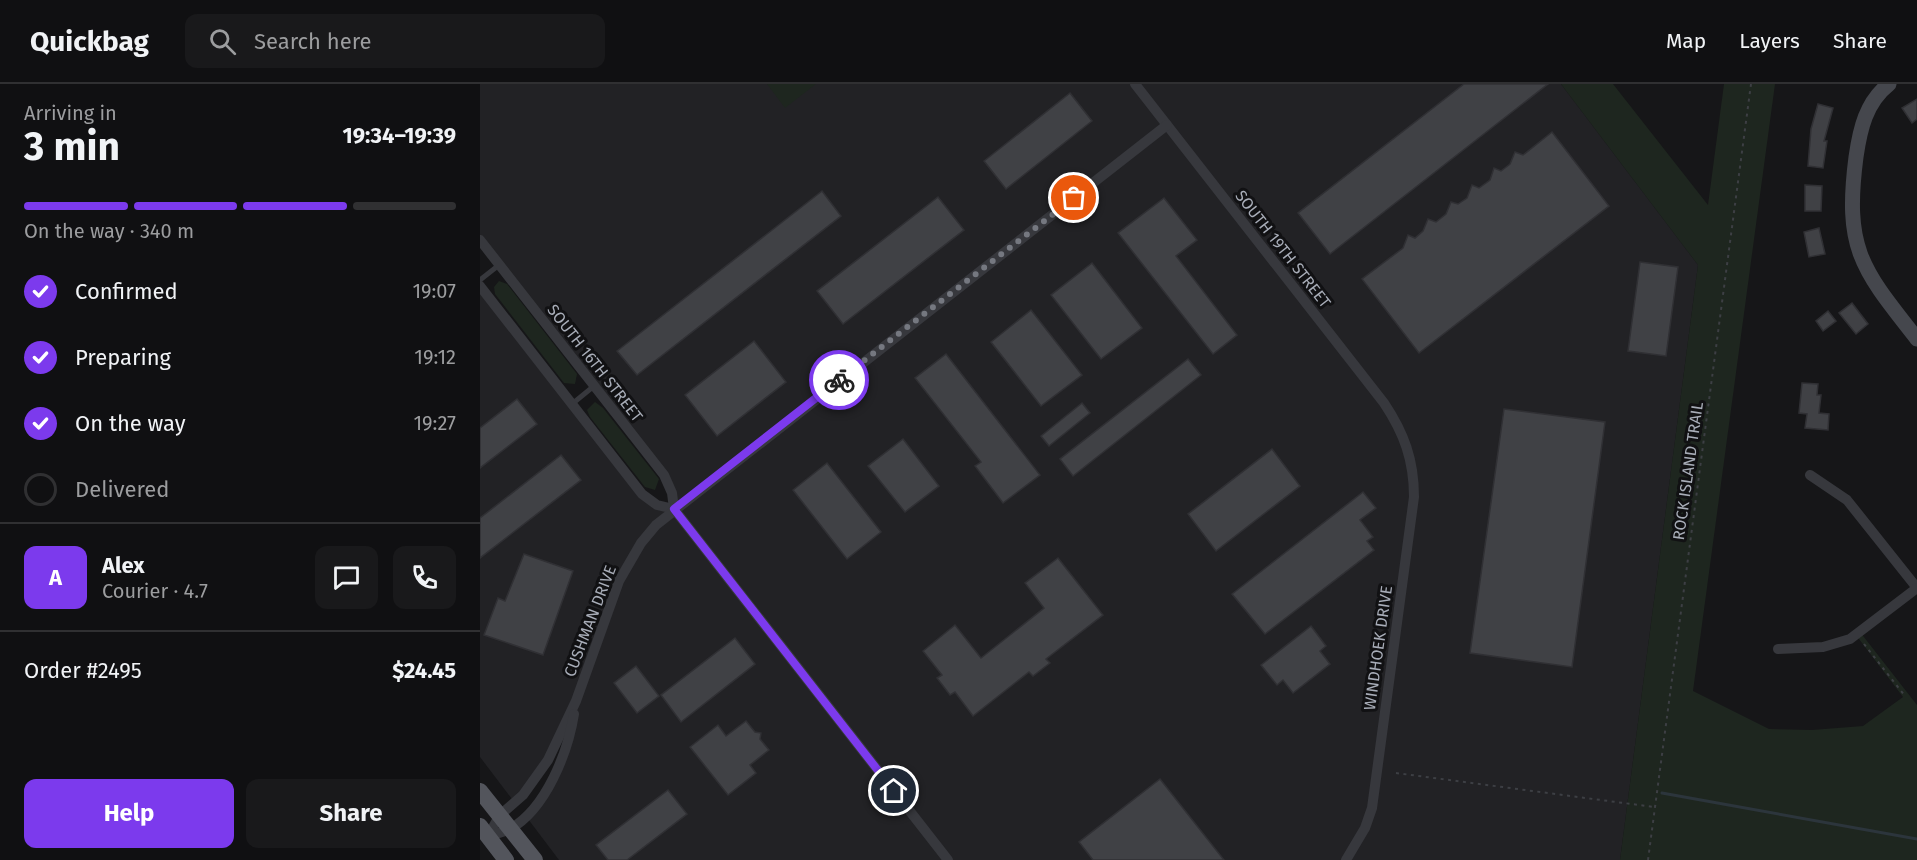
<!DOCTYPE html>
<meta charset="utf-8">
<style>
:root{--surface:#101012;--page:#19191b;--text:#f1f3f6;--muted:#9c9d9f;--line:#303032;--accent:#7c3aed}
body{margin:0;font-family:"Fira Sans",sans-serif;background:var(--page);color:var(--text);height:100vh;display:flex;flex-direction:column;font-size:22px;white-space:nowrap}
*{box-sizing:border-box;margin:0}
p{font-size:20px;color:var(--muted)}
.icon{flex:none;width:33px;height:33px;fill:none;stroke:currentColor;stroke-width:2;stroke-linecap:round;stroke-linejoin:round}
.map{position:relative;flex:1;overflow:hidden}
.panel{display:flex;flex-direction:column;background:var(--surface);width:480px}
.panel>*{flex:none}
.pin{position:absolute;display:grid;place-items:center;width:51px;height:51px;color:#fff;margin:-26px;border:3px solid #fff;border-radius:50%;box-shadow:0 2px 6px #0007}
.courier{position:absolute;display:grid;place-items:center;width:60px;height:60px;margin:-30px;border:4px solid #7c3aed;border-radius:50%;background:#fff;color:#222;box-shadow:0 2px 8px #0007}
.headline em{font-style:normal;font-weight:700}
.headline div{display:flex;flex-direction:column-reverse}
.headline{display:flex;align-items:center;justify-content:space-between;height:102px;padding:0 24px}
h1{font-size:39px;font-weight:700;line-height:45px}
.bar{display:grid;grid-template-columns:repeat(4,1fr);gap:9px 6px;align-content:center;height:72px;padding:0 24px}
.bar i{height:8px;border-radius:4px;background:var(--line)}
.bar .selected{background:var(--accent)}
.bar p{grid-column:span 4}
.line{display:flex;align-items:center;gap:15px;padding:0 24px;border-top:2px solid var(--line)}
.line div{flex:1}
.round{display:grid;place-items:center;flex:none;width:63px;height:63px;border-radius:12px;background:var(--page)}
ol{padding:0 24px;list-style:none}
li{display:flex;align-items:center;gap:18px;height:66px}
li p{margin-inline-start:auto}
li .icon{padding:6px;border-radius:50%;background:var(--accent);color:#fff;stroke-width:4}
li:last-child{color:var(--muted)}
li i{width:33px;height:33px;border:3px solid var(--line);border-radius:50%}
.cta{display:flex;gap:12px;margin-top:auto;padding:12px 24px}
.cta a{flex:1;height:69px;border-radius:12px;background:var(--accent);color:#fff;font-size:24px;font-weight:700;line-height:69px;text-align:center}
.cta a+a{background:var(--page);color:var(--text)}
header{display:flex;align-items:center;gap:36px;box-sizing:border-box;height:84px;padding:0 30px;background:var(--surface);border-bottom:2px solid var(--line)}
header strong{font-size:28px}
nav{display:flex;gap:33px;margin-inline-start:auto;font-size:21px}
.search{width:420px;height:54px;background:var(--page);display:flex;align-items:center;gap:15px;box-sizing:border-box;padding:0 21px;border-radius:12px;color:var(--muted);font-size:22px}
main{display:flex;flex:1;min-height:0}
.map>svg:first-child{display:block}
.built{fill:#222225}
.green{fill:#1e261f}
.lines{fill:none;stroke-linecap:round;stroke-linejoin:round}
.stream{stroke:#2c353c;stroke-width:3}
.building{fill:#404145;stroke:#303034;stroke-width:1.5}
.path{stroke:#3d3f44;stroke-width:2;stroke-dasharray:3 4.5;stroke-linecap:butt}
.lane{stroke:#37383d;stroke-width:5}
.street{stroke:#37383d;stroke-width:10}
.secondary{stroke:#45474d;stroke-width:15}
.primary{stroke:#53555c;stroke-width:16}
.done{stroke:#757880;stroke-width:6;stroke-dasharray:0 10.8}
.route{stroke:#7c3aed;stroke-width:8}
.labels{text-anchor:middle;dominant-baseline:central;stroke-width:6;stroke-linejoin:round;paint-order:stroke}
.street-label{font-size:16px;fill:#a8adb8;stroke:#111113}
</style>
<header>
<strong>Quickbag</strong>
<div class="search"><svg class="icon" aria-label="search" viewBox="0 0 24 24"><circle cx="10" cy="10" r="6"/><path d="M15 15l6 6"/></svg>Search here</div>
<nav><a>Map</a><a>Layers</a><a>Share</a></nav>
</header>
<main>
<section class="panel">
<div class="headline"><div><h1>3 min</h1><p>Arriving in</p></div><em>19:34–19:39</em></div>
<div class="bar"><i class="selected"></i><i class="selected"></i><i class="selected"></i><i></i><p>On the way · 340 m</p></div>
<ol>
<li><svg class="icon" aria-label="check" viewBox="0 0 24 24"><path d="M5 12l5 5 9-10"/></svg>Confirmed<p>19:07</p></li>
<li><svg class="icon" aria-label="check" viewBox="0 0 24 24"><path d="M5 12l5 5 9-10"/></svg>Preparing<p>19:12</p></li>
<li><svg class="icon" aria-label="check" viewBox="0 0 24 24"><path d="M5 12l5 5 9-10"/></svg>On the way<p>19:27</p></li>
<li><i></i>Delivered</li>
</ol>
<div class="line" style="height:108px"><b class="round" style="background:var(--accent);color:#fff">A</b><div><b>Alex</b><p>Courier · 4.7</p></div><a class="round"><svg class="icon" aria-label="chat" viewBox="0 0 24 24"><path d="M4 5h16v11H9l-5 4z"/></svg></a><a class="round"><svg class="icon" aria-label="phone" viewBox="0 0 24 24"><path d="M5 4h4l2 5-3 2q2 4 5 5l2-3 5 2v4C11 20 4 13 5 4z"/></svg></a></div>
<div class="line" style="height:78px"><div>Order #2495</div><b>$24.45</b></div>
<div class="cta"><a>Help</a><a>Share</a></div>
</section>
<div class="map">
<svg width="1437" height="776" viewBox="0 0 1437 776">
<rect width="100%" height="100%" fill="#161618"/>
<polygon class="built" points="0,0 1081,0 1218,181 1140,776 79,776 45,731 74,694 96,620 68,676 35,719 0,673 0,202 162,410 194,425 192,409 0,156"/>
<g class="green">
<polygon points="287,0 336,0 305,24"/>
<polygon points="1081,0 1133,0 1228,121 1244,0 1295,0 1213,607 1289,645 1332,646 1383,642 1423,613 1376,551 1380,548 1437,621 1437,776 1140,776 1218,181"/>
<polygon points="19,197 27,200 97,290 95,300 84,299 15,210 14,203"/>
<polygon points="115,318 123,324 179,395 175,406 165,403 110,333 107,326"/>
</g>
<g class="lines">
<polyline class="stream" points="1182,709 1437,755"/>
</g>
<g class="building">
<polygon points="984,0 1068,0 850,170 818,129"/>
<polygon points="590,9 612,37 526,105 504,77"/>
<polygon points="1437,15 1437,35 1432,39 1422,24"/>
<polygon points="1338,20 1353,24 1344,57 1347,57 1343,84 1328,82 1331,45"/>
<polygon points="1072,48 1129,122 939,269 882,195 923,164 928,151 935,154 943,147 948,135 956,138 966,130 971,118 978,120 987,114 992,101 999,104 1010,96 1014,84 1021,87 1030,80 1035,68 1043,71"/>
<polygon points="1325,101 1342,102 1341,127 1325,127"/>
<polygon points="342,107 361,132 157,291 137,267"/>
<polygon points="458,113 484,146 363,240 337,207"/>
<polygon points="684,114 717,156 696,172 757,251 733,270 638,149"/>
<polygon points="1339,144 1345,170 1329,173 1324,148"/>
<polygon points="1160,178 1198,183 1186,272 1148,267"/>
<polygon points="612,179 662,244 621,275 571,211"/>
<polygon points="1372,219 1388,240 1376,250 1359,229"/>
<polygon points="551,226 602,291 561,322 511,258"/>
<polygon points="1348,227 1356,237 1343,247 1336,237"/>
<polygon points="274,257 306,298 237,352 205,311"/>
<polygon points="466,270 560,391 523,419 495,382 501,378 435,294"/>
<polygon points="708,275 721,291 593,392 580,375"/>
<polygon points="1322,299 1338,300 1337,311 1341,311 1339,329 1349,330 1348,346 1325,344 1327,330 1319,329"/>
<polygon points="37,315 57,340 0,384 0,344"/>
<polygon points="602,319 610,329 569,362 561,352"/>
<polygon points="1024,325 1125,338 1092,583 990,569"/>
<polygon points="423,355 459,402 425,428 388,382"/>
<polygon points="792,365 820,402 736,467 708,430"/>
<polygon points="81,371 101,396 0,474 0,434"/>
<polygon points="347,379 401,448 367,475 313,406"/>
<polygon points="883,408 896,424 880,436 893,453 887,457 894,466 785,550 752,510"/>
<polygon points="44,470 93,487 63,571 4,551 18,514 25,517"/>
<polygon points="578,474 623,531 566,575 570,579 553,592 549,588 493,632 475,608 470,611 457,594 462,591 443,567 475,541 501,574 564,524 545,499"/>
<polygon points="831,542 846,562 840,567 850,580 813,609 803,596 797,601 781,581"/>
<polygon points="255,554 275,580 201,638 181,611"/>
<polygon points="156,582 179,612 157,629 134,599"/>
<polygon points="266,637 275,648 281,649 280,655 289,666 270,681 276,689 248,711 210,663 238,641 246,652"/>
<polygon points="680,695 744,776 613,776 599,758"/>
<polygon points="188,706 207,730 147,776 128,776 116,761"/>
</g>
<g class="lines">
<g class="path">
<polyline points="1384,560 1425,612"/>
<polyline points="916,689 1174,723"/>
<polyline points="1168,776 1271,0"/>
</g>
<g class="lane">
<polyline points="0,196 19,181"/>
<polyline points="92,320 114,302"/>
</g>
<g class="street">
<path d="M 655,0 L 904,319 C 924,349 934,376 934,413 L 892,724 L 885,744 L 866,776"/>
<polyline points="0,156 184,391 192,409 194,425 468,776"/>
<polyline points="0,202 162,410 177,421 194,425"/>
<polyline points="1330,391 1367,416 1437,504"/>
<polyline points="1298,565 1343,563 1370,555 1437,504"/>
<polyline points="8,752 20,731 43,711 68,676 96,617 139,497 161,459 176,441 687,41"/>
<path d="M 8,752 C 15,750 23,748 30,745 C 66,725 88,668 94,630"/>
</g>
<path class="secondary" d="M 1409,0 C 1386,18 1380,45 1376,73 C 1364,166 1382,185 1437,255"/>
<g class="primary">
<polyline points="0,707 55,776"/>
<polyline points="0,742 26,776"/>
</g>
</g>
<g class="lines">
<polyline class="done" points="359,296 594,114"/>
<polyline class="route" points="359,296 194,425 414,707"/>
</g>
<g class="labels">
<g class="street-label">
<text transform="translate(803 165) rotate(52)">SOUTH 19TH STREET</text>
<text transform="translate(115 279) rotate(52)">SOUTH 16TH STREET</text>
<text transform="translate(1208 387) rotate(-82)">ROCK ISLAND TRAIL</text>
<text transform="translate(110 537) rotate(-69)">CUSHMAN DRIVE</text>
<text transform="translate(898 564) rotate(-82)">WINDHOEK DRIVE</text>
</g>
</g>
</svg>
<div class="pin" style="left:594px;top:114px;background:#ea580c"><svg class="icon" aria-label="bag" viewBox="0 0 24 24"><path d="M5 8h14l-1 12H6zM9 8a3 3 0 0 1 6 0"/></svg></div>
<div class="pin" style="left:414px;top:707px;background:#1f2937"><svg class="icon" aria-label="home" viewBox="0 0 24 24"><path d="M3 11l9-7 9 7M6 9v11h12V9"/></svg></div>
<div class="courier" style="left:359px;top:296px"><svg class="icon" aria-label="bike" viewBox="0 0 24 24"><circle cx="6" cy="16" r="4"/><circle cx="18" cy="16" r="4"/><path d="M6 16l4-8h5l3 8M10 8l3 8H6M13 5h3"/></svg></div>
</div>
</main>
